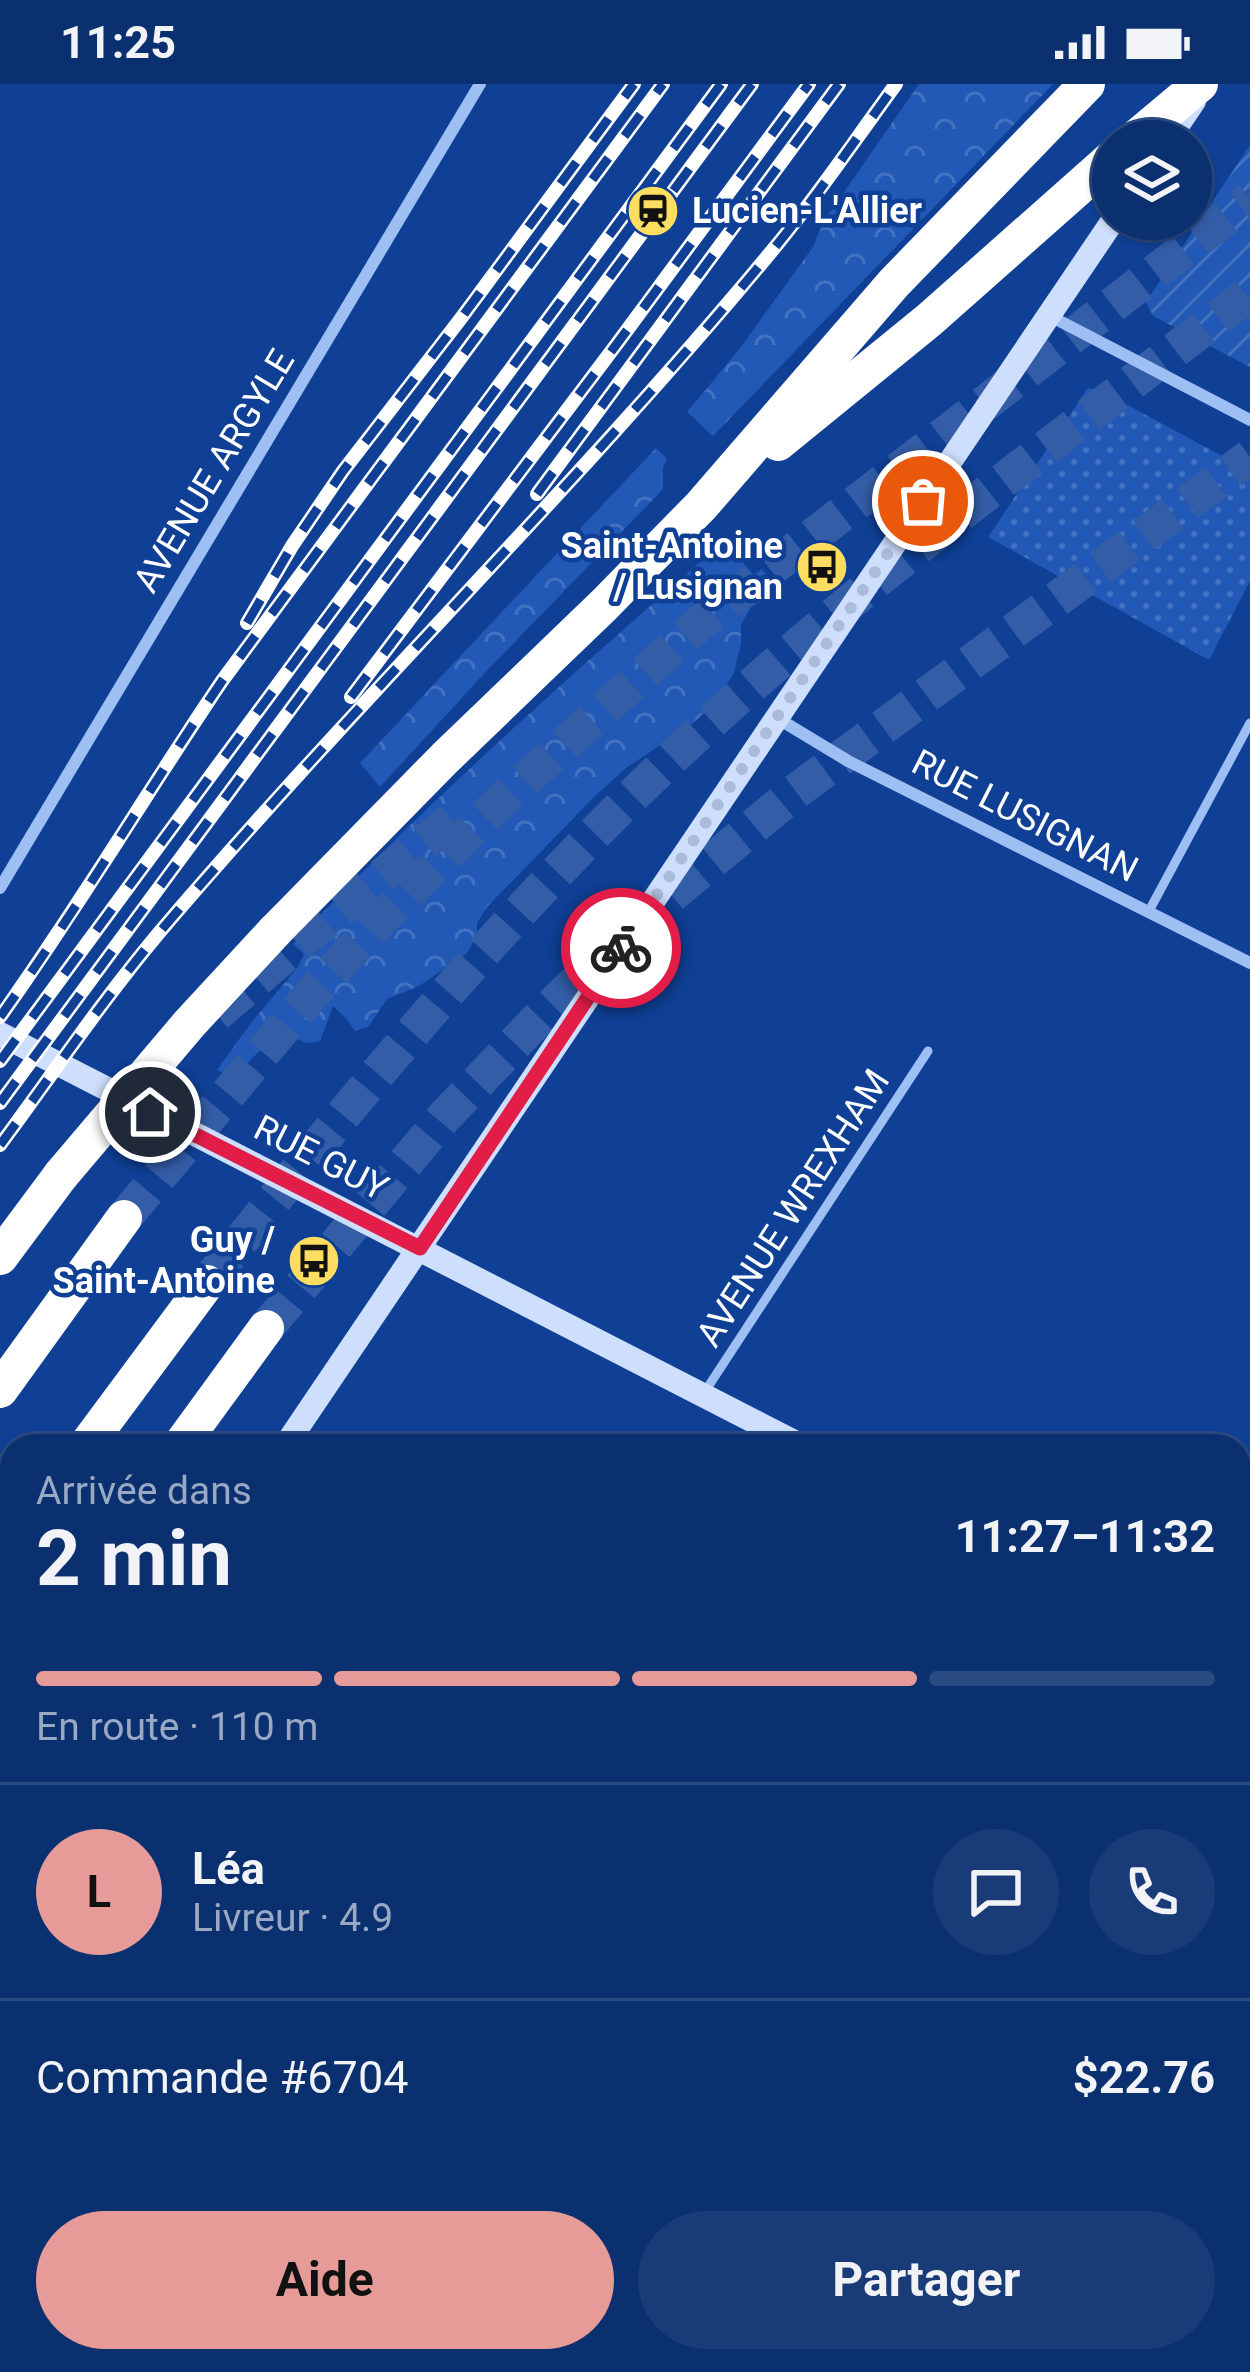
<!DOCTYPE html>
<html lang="fr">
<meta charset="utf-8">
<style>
:root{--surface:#0b3070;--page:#193c78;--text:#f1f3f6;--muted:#9aa9c3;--line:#2b4b83;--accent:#e69b98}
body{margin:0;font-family:Roboto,sans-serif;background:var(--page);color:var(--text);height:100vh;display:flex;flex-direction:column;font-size:45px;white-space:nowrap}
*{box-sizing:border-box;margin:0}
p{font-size:39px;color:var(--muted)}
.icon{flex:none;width:66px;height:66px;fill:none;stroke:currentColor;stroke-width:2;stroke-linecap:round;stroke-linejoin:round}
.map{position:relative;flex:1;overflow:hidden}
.panel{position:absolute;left:0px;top:1350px;width:1251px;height:939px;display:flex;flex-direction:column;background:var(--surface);border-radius:36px 36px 0 0;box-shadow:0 3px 9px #0004,0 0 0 3px var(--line)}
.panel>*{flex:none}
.buttons{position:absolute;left:1092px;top:36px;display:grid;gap:24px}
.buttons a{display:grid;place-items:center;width:120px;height:120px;border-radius:50%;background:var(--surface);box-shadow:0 3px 9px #0004,0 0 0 3px var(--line);font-size:60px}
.pin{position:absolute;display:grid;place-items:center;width:102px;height:102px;color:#fff;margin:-51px;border:6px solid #fff;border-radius:50%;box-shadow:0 3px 12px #0007}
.courier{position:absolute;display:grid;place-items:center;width:120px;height:120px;margin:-60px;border:9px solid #e11d48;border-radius:50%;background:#fff;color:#222;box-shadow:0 3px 15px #0007}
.head em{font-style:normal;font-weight:700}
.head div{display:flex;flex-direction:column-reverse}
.head{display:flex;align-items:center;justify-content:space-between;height:204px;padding:0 36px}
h1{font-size:78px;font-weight:700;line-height:90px}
.bar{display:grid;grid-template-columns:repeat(4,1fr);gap:18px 12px;align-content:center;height:144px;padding:0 36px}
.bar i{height:15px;border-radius:9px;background:var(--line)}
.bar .active{background:var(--accent)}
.bar p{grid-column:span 4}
.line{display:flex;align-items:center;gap:30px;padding:0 36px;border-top:3px solid var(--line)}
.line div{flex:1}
.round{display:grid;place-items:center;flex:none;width:126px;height:126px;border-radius:63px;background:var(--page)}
.cta{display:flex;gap:24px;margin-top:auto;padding:24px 36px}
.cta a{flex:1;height:138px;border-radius:72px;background:var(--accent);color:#111;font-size:48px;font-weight:700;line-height:138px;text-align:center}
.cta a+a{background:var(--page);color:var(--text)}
.status{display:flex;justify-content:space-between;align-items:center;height:84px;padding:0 60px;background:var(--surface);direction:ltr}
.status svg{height:33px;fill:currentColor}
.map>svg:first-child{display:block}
.forest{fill:url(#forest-crowns)}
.park{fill:url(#park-dots)}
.garden{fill:url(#garden-furrows)}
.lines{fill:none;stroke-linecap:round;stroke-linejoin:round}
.highway-tunnel{stroke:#335da6;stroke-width:36;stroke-dasharray:36 18;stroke-linecap:butt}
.lane{stroke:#9ebff4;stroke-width:9}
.street{stroke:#9ebff4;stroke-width:12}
.secondary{stroke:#cedffd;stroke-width:24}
.highway{stroke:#fff;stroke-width:36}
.rail-casing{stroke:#fff;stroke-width:14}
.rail{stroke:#0f4096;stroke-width:9;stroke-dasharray:27;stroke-linecap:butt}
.highway-bridge{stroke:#fff;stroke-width:36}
.done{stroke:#abbcda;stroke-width:12;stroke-dasharray:0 21.6}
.route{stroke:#e11d48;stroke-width:15}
.labels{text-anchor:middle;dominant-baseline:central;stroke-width:9;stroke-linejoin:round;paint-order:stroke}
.poi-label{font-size:36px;font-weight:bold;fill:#fff;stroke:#0f4096;text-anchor:end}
.street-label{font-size:36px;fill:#fff;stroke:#0f4096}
</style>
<div class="status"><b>11:25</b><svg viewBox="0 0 49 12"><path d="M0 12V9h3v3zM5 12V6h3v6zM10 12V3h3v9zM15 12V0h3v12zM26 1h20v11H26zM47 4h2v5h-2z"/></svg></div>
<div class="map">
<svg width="1250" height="2288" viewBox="0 0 1250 2288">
<defs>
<pattern id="forest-crowns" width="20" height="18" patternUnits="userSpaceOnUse" patternTransform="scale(3)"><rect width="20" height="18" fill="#2259b6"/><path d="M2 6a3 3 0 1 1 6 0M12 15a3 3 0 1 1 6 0" fill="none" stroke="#4372c1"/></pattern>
<pattern id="park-dots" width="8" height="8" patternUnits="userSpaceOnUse" patternTransform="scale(3)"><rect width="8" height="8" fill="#2259b6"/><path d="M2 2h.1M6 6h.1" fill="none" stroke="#4372c1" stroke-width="1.8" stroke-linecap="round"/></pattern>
<pattern id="garden-furrows" width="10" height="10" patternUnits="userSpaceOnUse" patternTransform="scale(3)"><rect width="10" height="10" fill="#2259b6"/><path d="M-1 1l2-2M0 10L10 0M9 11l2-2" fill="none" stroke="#4372c1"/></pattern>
</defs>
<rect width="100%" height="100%" fill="#0f4096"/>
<g class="forest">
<polygon points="919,0 1053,0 713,352 687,328 738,267 813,163 824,137"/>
<polygon points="656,364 667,375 663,383 663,405 480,594 380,703 360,679"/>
<path d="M 723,458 L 754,491 L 762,485 L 778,508 L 751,523 L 741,541 L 741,560 L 734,588 L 717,617 L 692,640 L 626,684 L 597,710 L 487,823 L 477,839 L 477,852 L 467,869 L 419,902 L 387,915 L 368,943 L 355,947 L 346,934 L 333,922 L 320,957 C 305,961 300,957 289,949 C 276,955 257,967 248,979 C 245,984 243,991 239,996 L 217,986 L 251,939 L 298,883 L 304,870 L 293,860 C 427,717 576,587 723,458 Z"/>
</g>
<polygon class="park" points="1088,304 1105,309 1250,387 1250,497 1209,576 988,453"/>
<polygon class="garden" points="1250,61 1250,283 1153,232 1146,218"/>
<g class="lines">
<g class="highway-tunnel">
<polyline points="216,930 301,857 452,736"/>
<polyline points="124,1134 317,904 387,829 498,720 699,540 1250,115"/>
<path d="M 207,1199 C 359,1009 511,822 690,657 C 865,495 1060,354 1250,209"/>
<polyline points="266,1244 445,1032 544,929 648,830 795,708 1250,373"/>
</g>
<g class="lane">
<polyline points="1149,827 1250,639"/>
<polyline points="704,1309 928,967"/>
<polyline points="1239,1651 1250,1638"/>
<polyline points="1239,1990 1250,1996"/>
<polyline points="1239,2162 1250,2141"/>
<polyline points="1174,2288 1180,2277"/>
</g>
<g class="street">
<polyline points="1050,232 1250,336"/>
<polyline points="777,634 848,677 1250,879"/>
<polyline points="0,804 480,0"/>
<polyline points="0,1905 12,1912"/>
<polyline points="1004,2277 1023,2288"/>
</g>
<g class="secondary">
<polyline points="1167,57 1194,17"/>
<polyline points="0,950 802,1362"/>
<polyline points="285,1362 1114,135"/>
<polyline points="1239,1579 1250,1584"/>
<polyline points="0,1773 12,1756"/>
</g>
<g class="highway">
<polyline points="1132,57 1200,0"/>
<polyline points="778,359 929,236 1113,73"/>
<polyline points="275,847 445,674 604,521 701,422 894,199 1087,0"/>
<polyline points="0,1173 61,1091"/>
<polyline points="0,1306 124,1134"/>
<polyline points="86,1362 207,1199"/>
<polyline points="180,1362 266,1244"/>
<polyline points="0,1479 12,1462"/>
<polyline points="0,1608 12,1592"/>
</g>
<g class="rail-casing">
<g id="rail">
<polyline points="537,410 839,0"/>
<polyline points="247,539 292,462 343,387 462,233 634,0"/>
<polyline points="351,613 616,261 809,0"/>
<path d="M 0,933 C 78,824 147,708 222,597 L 663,0"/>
<polyline points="0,977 721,0"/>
<polyline points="0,1019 752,0"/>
<path d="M 0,1061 C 52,991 101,918 158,850 C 356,617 576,403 771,168 C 816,114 855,56 896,0"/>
</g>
</g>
<use href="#rail" class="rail"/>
<polyline class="highway-bridge" points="61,1091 189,940 275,847"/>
</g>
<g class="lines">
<polyline class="done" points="621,864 923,417"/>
<polyline class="route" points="150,1028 420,1164 621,864"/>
</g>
<defs>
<g id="station-disc" transform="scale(2.7)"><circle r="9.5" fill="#ffdd61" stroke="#0f4096"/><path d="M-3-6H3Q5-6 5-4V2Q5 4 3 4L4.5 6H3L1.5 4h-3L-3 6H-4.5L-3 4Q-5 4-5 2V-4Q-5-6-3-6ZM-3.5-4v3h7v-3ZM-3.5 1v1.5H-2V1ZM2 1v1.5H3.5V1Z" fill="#111"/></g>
<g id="bus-disc" transform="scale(2.7)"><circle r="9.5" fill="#ffdd61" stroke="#0f4096"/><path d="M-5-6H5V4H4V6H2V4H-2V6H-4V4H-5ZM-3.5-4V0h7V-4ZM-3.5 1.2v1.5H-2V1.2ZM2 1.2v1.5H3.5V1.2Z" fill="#111"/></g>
</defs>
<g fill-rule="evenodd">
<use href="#station-disc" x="653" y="127"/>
<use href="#bus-disc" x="822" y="483"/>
<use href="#bus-disc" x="314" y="1177"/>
</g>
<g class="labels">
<g class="poi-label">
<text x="692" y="127" text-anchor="start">Lucien-L'Allier</text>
<text x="783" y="462">Saint-Antoine<tspan x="783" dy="41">/ Lusignan</tspan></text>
<text x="275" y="1156">Guy /<tspan x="275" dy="41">Saint-Antoine</tspan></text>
</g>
<g class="street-label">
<text transform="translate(214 387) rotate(-59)">AVENUE ARGYLE</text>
<text transform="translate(1025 732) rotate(27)">RUE LUSIGNAN</text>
<text transform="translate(321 1074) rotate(27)">RUE GUY</text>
<text transform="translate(793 1124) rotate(-57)">AVENUE WREXHAM</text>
</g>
</g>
</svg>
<div class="buttons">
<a><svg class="icon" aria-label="layers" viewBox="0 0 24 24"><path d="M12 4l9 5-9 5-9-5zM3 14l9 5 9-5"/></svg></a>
</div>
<div class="pin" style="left:923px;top:417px;background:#ea580c"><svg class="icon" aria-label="bag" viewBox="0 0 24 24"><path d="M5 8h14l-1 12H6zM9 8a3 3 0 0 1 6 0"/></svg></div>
<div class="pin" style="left:150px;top:1028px;background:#1f2937"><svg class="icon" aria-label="home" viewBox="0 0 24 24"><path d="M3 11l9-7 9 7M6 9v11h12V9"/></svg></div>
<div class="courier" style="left:621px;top:864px"><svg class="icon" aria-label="bike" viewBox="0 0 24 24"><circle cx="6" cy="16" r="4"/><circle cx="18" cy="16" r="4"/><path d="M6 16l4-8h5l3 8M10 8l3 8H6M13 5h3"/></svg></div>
<section class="panel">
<div class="head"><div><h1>2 min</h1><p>Arrivée dans</p></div><em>11:27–11:32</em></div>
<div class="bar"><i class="active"></i><i class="active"></i><i class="active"></i><i></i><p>En route · 110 m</p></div>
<div class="line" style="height:216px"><b class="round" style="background:var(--accent);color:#111">L</b><div><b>Léa</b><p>Livreur · 4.9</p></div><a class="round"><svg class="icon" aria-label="chat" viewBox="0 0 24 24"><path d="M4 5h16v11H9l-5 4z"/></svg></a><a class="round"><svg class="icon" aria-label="phone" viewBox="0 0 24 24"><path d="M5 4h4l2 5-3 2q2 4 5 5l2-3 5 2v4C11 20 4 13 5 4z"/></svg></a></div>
<div class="line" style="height:156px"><div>Commande #6704</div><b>$22.76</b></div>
<div class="cta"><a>Aide</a><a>Partager</a></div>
</section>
</div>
